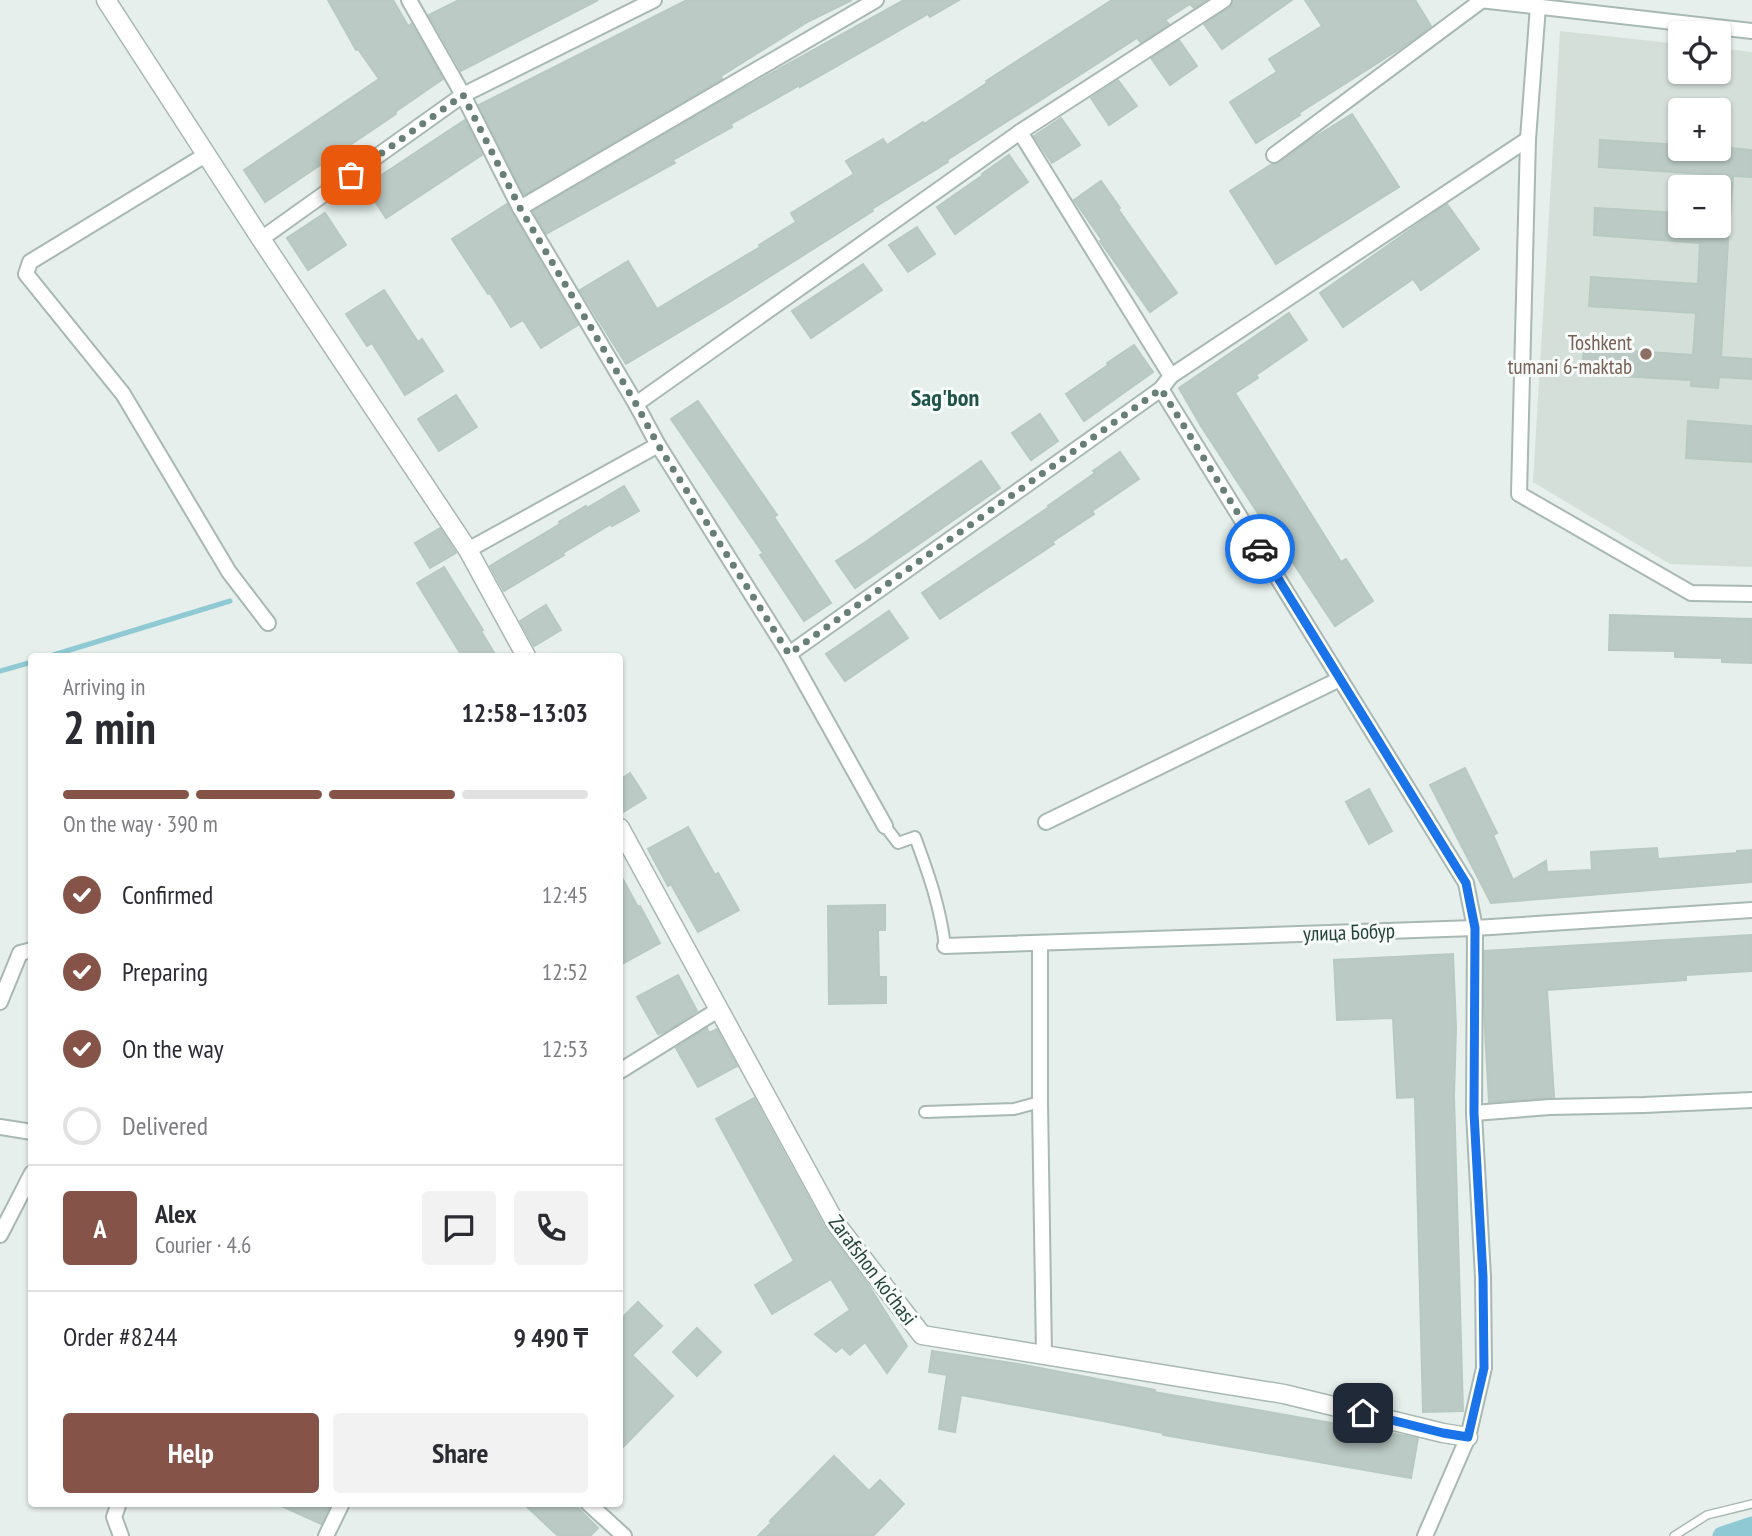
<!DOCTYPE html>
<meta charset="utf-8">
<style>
:root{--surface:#fff;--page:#f2f2f3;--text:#2b2b33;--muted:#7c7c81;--line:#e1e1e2;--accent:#855347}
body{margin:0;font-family:"PT Sans Narrow",sans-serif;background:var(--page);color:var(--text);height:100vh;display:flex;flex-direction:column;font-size:26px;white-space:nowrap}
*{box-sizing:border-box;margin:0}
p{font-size:23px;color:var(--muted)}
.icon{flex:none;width:38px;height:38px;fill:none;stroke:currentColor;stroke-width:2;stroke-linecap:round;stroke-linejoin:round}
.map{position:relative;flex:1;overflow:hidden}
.sheet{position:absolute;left:28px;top:653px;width:595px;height:854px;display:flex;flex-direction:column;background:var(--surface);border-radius:7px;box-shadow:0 2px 5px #0004}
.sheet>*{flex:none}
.fabs{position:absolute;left:1668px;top:21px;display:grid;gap:14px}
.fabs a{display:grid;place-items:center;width:63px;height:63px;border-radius:7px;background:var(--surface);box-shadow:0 2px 5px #0004;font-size:35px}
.pin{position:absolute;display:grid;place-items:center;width:60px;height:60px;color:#fff;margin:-30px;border-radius:14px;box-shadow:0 4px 10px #0006}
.courier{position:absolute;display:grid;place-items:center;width:70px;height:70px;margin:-35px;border:5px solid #1a73e8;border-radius:50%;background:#fff;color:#222;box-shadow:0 2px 9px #0007}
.overview em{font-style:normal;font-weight:700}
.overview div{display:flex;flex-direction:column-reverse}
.overview{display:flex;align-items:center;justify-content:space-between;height:119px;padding:0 35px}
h1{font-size:46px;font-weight:700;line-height:52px}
.bar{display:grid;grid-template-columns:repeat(4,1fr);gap:10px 7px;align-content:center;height:84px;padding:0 35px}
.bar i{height:9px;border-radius:5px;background:var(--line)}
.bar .on{background:var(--accent)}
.bar p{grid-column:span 4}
.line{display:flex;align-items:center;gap:18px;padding:0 35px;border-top:2px solid var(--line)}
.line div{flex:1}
.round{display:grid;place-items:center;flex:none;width:74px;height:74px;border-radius:7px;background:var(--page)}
ol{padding:0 35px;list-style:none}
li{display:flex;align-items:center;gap:21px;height:77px}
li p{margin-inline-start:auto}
li .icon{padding:7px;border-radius:50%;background:var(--accent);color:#fff;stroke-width:4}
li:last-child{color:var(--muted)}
li i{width:38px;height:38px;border:4px solid var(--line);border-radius:50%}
.button{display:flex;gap:14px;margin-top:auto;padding:14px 35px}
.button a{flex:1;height:80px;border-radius:7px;background:var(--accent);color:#fff;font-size:28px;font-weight:700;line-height:80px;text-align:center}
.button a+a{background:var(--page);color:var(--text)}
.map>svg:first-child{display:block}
.built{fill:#d4dfda;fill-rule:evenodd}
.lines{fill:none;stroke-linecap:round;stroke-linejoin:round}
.stream{stroke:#8ec9d4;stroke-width:5}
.canal{stroke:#8ec9d4;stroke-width:19}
.building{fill:#bbcac4;stroke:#b8c9c2;stroke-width:2}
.service-casing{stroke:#a8b8b2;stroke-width:10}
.pedestrian-casing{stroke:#a8b8b2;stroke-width:14}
.minor-casing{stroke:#a8b8b2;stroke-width:18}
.tertiary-casing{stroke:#a8b8b2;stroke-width:21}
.service{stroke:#fff;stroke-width:7}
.pedestrian{stroke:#fff;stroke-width:10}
.minor{stroke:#fff;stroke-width:14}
.tertiary{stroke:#fff;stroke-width:18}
.done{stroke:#687f78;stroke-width:7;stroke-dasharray:0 12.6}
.route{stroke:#1a73e8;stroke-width:9}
.education-dot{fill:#8d6e63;stroke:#f7fbf9;stroke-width:2.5}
.labels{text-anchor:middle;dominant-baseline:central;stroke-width:6;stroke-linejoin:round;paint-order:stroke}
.education-label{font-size:21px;fill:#785e54;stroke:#f7fbf9;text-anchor:end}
.street-label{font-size:21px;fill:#24423a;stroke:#f7fbf9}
.quarter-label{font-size:24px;font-weight:bold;fill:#1f5548;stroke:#f7fbf9}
</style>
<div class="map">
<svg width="1752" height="1536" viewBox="0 0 1752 1536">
<rect width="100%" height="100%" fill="#e6efeb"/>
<path class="built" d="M 1560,31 L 1680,44 L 1680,72 L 1718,72 L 1719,48 L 1752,52 L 1752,567 L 1670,564 L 1533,482 ZM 1680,110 L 1718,110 L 1718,149 L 1680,149 ZM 1680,187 L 1718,187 L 1718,226 L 1680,226 Z"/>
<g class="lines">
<g class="stream">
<polyline points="50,656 230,601"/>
<polyline points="0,671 32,662"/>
</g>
<polyline class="canal" points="1722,1536 1752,1526"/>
</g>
<g class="building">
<polygon points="328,0 393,0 408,26 411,24 443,79 395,112 396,114 265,202 244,170 379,79 358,49 356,50"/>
<polygon points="459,0 598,0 461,71 429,15"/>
<polygon points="687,0 852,0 809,21 721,76 722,79 524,195 479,105"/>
<polygon points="904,0 959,0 930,17 928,14 800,87 800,85 731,124 732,127 673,160 675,163 546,234 533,211 732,95"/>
<polygon points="1112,0 1206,0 1194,8 1190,4 1165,20 1169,24 1141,43 1137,38 947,160 948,162 872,209 873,211 728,303 626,364 580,290 628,261 657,309 760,247 759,245 796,222 791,213 854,174 846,161 883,139 887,145 923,122 924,124 987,83 986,81"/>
<polygon points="1234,0 1292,0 1222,49 1204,24 1229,8"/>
<polygon points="1305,0 1415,0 1431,26 1409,43 1299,113 1300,115 1256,143 1230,102 1277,72 1269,59 1322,26"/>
<polygon points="1179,40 1197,66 1170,85 1151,58"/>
<polygon points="1118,80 1137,106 1109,125 1091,98"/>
<polygon points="1352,114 1399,187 1276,264 1230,191 1272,164 1280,163 1307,142"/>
<polygon points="1061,118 1080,145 1052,163 1034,136"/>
<polygon points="465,120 482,155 386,218 365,186"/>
<polygon points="1600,140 1680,145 1680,149 1718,149 1718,147 1752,150 1752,177 1733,176 1730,219 1718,219 1718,187 1704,187 1705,174 1599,167"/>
<polygon points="1009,155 1028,182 955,234 937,207 983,175 982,174"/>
<polygon points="1101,181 1120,208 1118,209 1177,293 1150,312 1100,241 1102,240 1074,200"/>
<polygon points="507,204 578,325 541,348 523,320 511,327 490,293 488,294 452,239"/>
<polygon points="1447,204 1479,249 1421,290 1413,279 1343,327 1320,293"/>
<polygon points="1595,208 1680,213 1680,226 1729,226 1721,357 1752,359 1752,379 1719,377 1718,388 1691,386 1691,380 1582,374 1584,348 1693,355 1696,313 1589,306 1591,277 1698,284 1700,243 1594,235"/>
<polygon points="325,213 346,245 308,270 287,238"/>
<polygon points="917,227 935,254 908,272 889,245"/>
<polygon points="863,264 882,290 811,338 792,311"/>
<polygon points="384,290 418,342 422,339 443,371 405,395 372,343 367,346 346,314"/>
<polygon points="1289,313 1307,340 1256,375 1258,378 1235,393 1341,562 1346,559 1373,601 1335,626 1282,546 1280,547 1201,426 1179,388"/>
<polygon points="1134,345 1153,372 1084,421 1066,394 1108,365 1107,363"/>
<polygon points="456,395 477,427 439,451 418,419"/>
<polygon points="698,401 777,515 774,517 831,603 804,621 760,555 763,553 671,419"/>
<polygon points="1040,414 1058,441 1031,460 1012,433"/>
<polygon points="1688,421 1752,426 1752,462 1686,458"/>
<polygon points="1120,452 1139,479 1092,511 1094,514 1052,542 1054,544 940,619 922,593 1049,507 1048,506 1095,473 1093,471"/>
<polygon points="981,461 1000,488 855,588 836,561 864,543"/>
<polygon points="624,486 639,511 612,526 611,524 563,553 564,555 504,591 490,566 560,524 559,522 586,506 587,508"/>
<polygon points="440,528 456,553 430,568 415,543"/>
<polygon points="444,567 483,630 481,631 496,656 462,656 417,583"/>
<polygon points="546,605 561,630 534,646 520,621"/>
<polygon points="889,611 908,638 845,681 826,654"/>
<polygon points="1610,615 1752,619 1752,663 1722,662 1722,658 1675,657 1675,651 1609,650"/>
<polygon points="1465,768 1497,833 1493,835 1513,880 1546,861 1547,872 1592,870 1591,852 1657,848 1658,859 1737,853 1737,851 1752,850 1752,882 1491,903 1430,785"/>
<polygon points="630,773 646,798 620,814 620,780"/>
<polygon points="1369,789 1392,831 1369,844 1346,802"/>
<polygon points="688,827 715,875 718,873 739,910 698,932 671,884 668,886 648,849"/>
<polygon points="620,874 638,907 640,906 660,943 620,965"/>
<polygon points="885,905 885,930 878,930 879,977 886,977 886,1003 829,1004 828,906"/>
<polygon points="1752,935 1752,971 1686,975 1686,980 1547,990 1554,1097 1489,1102 1484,1013 1484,951"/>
<polygon points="1453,954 1456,1028 1454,1096 1463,1411 1423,1412 1415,1097 1397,1098 1393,1018 1337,1020 1334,960"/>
<polygon points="678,975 697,1011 667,1031 658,1034 637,997"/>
<polygon points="707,1028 709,1033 717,1029 737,1066 698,1087 676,1048"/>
<polygon points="754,1098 826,1230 864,1278 907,1346 887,1373 865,1342 850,1355 842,1347 836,1352 815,1334 850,1310 831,1279 772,1314 755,1285 794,1261 716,1119"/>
<polygon points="638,1302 662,1326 632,1355 673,1396 620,1450 620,1320"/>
<polygon points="697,1328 721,1352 697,1376 673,1352"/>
<polygon points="932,1351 1024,1365 1155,1390 1154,1392 1418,1438 1411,1478 1163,1435 1163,1433 1103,1421 961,1395 955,1432 939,1429 947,1375 929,1372"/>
<polygon points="834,1456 869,1491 880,1480 904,1504 873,1536 758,1536 772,1522 770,1521"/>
<polygon points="275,1503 331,1503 321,1524"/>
<polygon points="523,1503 573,1503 598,1528 590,1536 558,1536"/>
</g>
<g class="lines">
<g class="service-casing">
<polyline id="service" points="1674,1536 1707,1515 1752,1504"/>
</g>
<g class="pedestrian-casing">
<g id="pedestrian">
<path d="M 885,826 L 898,843 L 915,837 C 929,875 940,906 945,946"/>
<polyline points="925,1112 1014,1109 1040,1102"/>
</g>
</g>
<g class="minor-casing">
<g id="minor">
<polyline points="409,0 463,95 520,208 636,404 658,445 789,654 885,826"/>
<polyline points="1480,0 1752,31"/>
<polyline points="1538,6 1528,139 1519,494 1691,593 1752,594"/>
<polyline points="1020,132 1171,376"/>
<polyline points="207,154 30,262 26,274 123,394 229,572 268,623"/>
<polyline points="1274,155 1481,1"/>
<polyline points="520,208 876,0"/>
<polyline points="261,239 463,95 654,0"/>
<polyline points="1161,389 1466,883 1475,928 1474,1113 1483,1277 1484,1368 1468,1437 1425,1536"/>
<polyline points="636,404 1020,132 1224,0"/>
<polyline points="468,550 658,445"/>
<polyline points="789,654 1161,389 1171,376 1528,139"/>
<polyline points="1046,822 1340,679"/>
<polyline points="1040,943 1040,1102 1044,1355"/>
<polyline points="945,946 1475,928 1752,910"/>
<polyline points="0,1002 20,953 32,950"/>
<polyline points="620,1071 718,1010"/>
<polyline points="1474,1113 1550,1107 1644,1105 1752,1100"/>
<polyline points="0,1127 32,1132"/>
<polyline points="0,1235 32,1173"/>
<polyline points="119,1503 114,1517 121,1536"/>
<polyline points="588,1503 624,1536"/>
<polyline points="326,1536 342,1503"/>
</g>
</g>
<g class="tertiary-casing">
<g id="tertiary">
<polyline points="106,0 261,239 468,550 526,656"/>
<polyline points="620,828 836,1224 922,1335 1284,1394 1443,1433 1468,1437"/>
</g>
</g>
<use href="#service" class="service"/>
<use href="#pedestrian" class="pedestrian"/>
<use href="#minor" class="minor"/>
<use href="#tertiary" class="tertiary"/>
</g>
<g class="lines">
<polyline class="done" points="351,175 463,95 520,208 636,404 658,445 789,654 1161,389 1260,549"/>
<polyline class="route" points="1260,549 1466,883 1475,928 1474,1113 1483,1277 1484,1368 1468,1437 1443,1433 1363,1413"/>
</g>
<circle class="education-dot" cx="1646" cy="354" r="7"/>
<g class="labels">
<g class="education-label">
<text x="1632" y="342">Toshkent<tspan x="1632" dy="24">tumani 6-maktab</tspan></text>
</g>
<g class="street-label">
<text transform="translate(1349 932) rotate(-2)">улица Бобур</text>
<text transform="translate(873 1270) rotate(53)">Zarafshon ko'chasi</text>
</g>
<g class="quarter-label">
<text x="945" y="397">Sag'bon</text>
</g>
</g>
</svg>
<div class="fabs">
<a><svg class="icon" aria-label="locate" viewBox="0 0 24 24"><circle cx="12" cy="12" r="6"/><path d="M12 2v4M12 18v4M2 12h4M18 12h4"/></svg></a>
<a>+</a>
<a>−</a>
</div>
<div class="pin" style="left:351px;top:175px;background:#ea580c"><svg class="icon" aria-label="bag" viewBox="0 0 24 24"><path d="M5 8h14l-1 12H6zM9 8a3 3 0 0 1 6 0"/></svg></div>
<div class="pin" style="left:1363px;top:1413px;background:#1f2937"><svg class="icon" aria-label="home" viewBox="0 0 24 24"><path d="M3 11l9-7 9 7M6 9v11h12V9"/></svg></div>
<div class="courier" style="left:1260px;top:549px"><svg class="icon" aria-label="car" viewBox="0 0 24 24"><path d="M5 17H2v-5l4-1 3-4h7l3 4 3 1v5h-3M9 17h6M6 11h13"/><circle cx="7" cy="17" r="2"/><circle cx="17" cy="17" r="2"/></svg></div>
<section class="sheet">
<div class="overview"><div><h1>2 min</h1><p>Arriving in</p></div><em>12:58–13:03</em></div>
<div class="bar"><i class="on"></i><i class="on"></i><i class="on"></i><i></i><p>On the way · 390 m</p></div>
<ol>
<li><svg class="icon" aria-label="check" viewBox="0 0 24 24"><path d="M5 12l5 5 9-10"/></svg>Confirmed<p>12:45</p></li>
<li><svg class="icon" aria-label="check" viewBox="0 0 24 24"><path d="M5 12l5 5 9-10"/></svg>Preparing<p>12:52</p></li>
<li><svg class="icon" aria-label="check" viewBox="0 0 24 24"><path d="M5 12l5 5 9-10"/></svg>On the way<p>12:53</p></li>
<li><i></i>Delivered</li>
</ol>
<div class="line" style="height:126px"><b class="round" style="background:var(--accent);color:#fff">A</b><div><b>Alex</b><p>Courier · 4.6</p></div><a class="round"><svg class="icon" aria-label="chat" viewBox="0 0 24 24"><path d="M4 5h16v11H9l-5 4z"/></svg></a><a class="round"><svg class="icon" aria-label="phone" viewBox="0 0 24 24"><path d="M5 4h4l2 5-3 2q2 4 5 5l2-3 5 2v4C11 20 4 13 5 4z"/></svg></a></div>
<div class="line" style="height:91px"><div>Order #8244</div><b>9 490 ₸</b></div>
<div class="button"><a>Help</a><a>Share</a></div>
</section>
</div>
